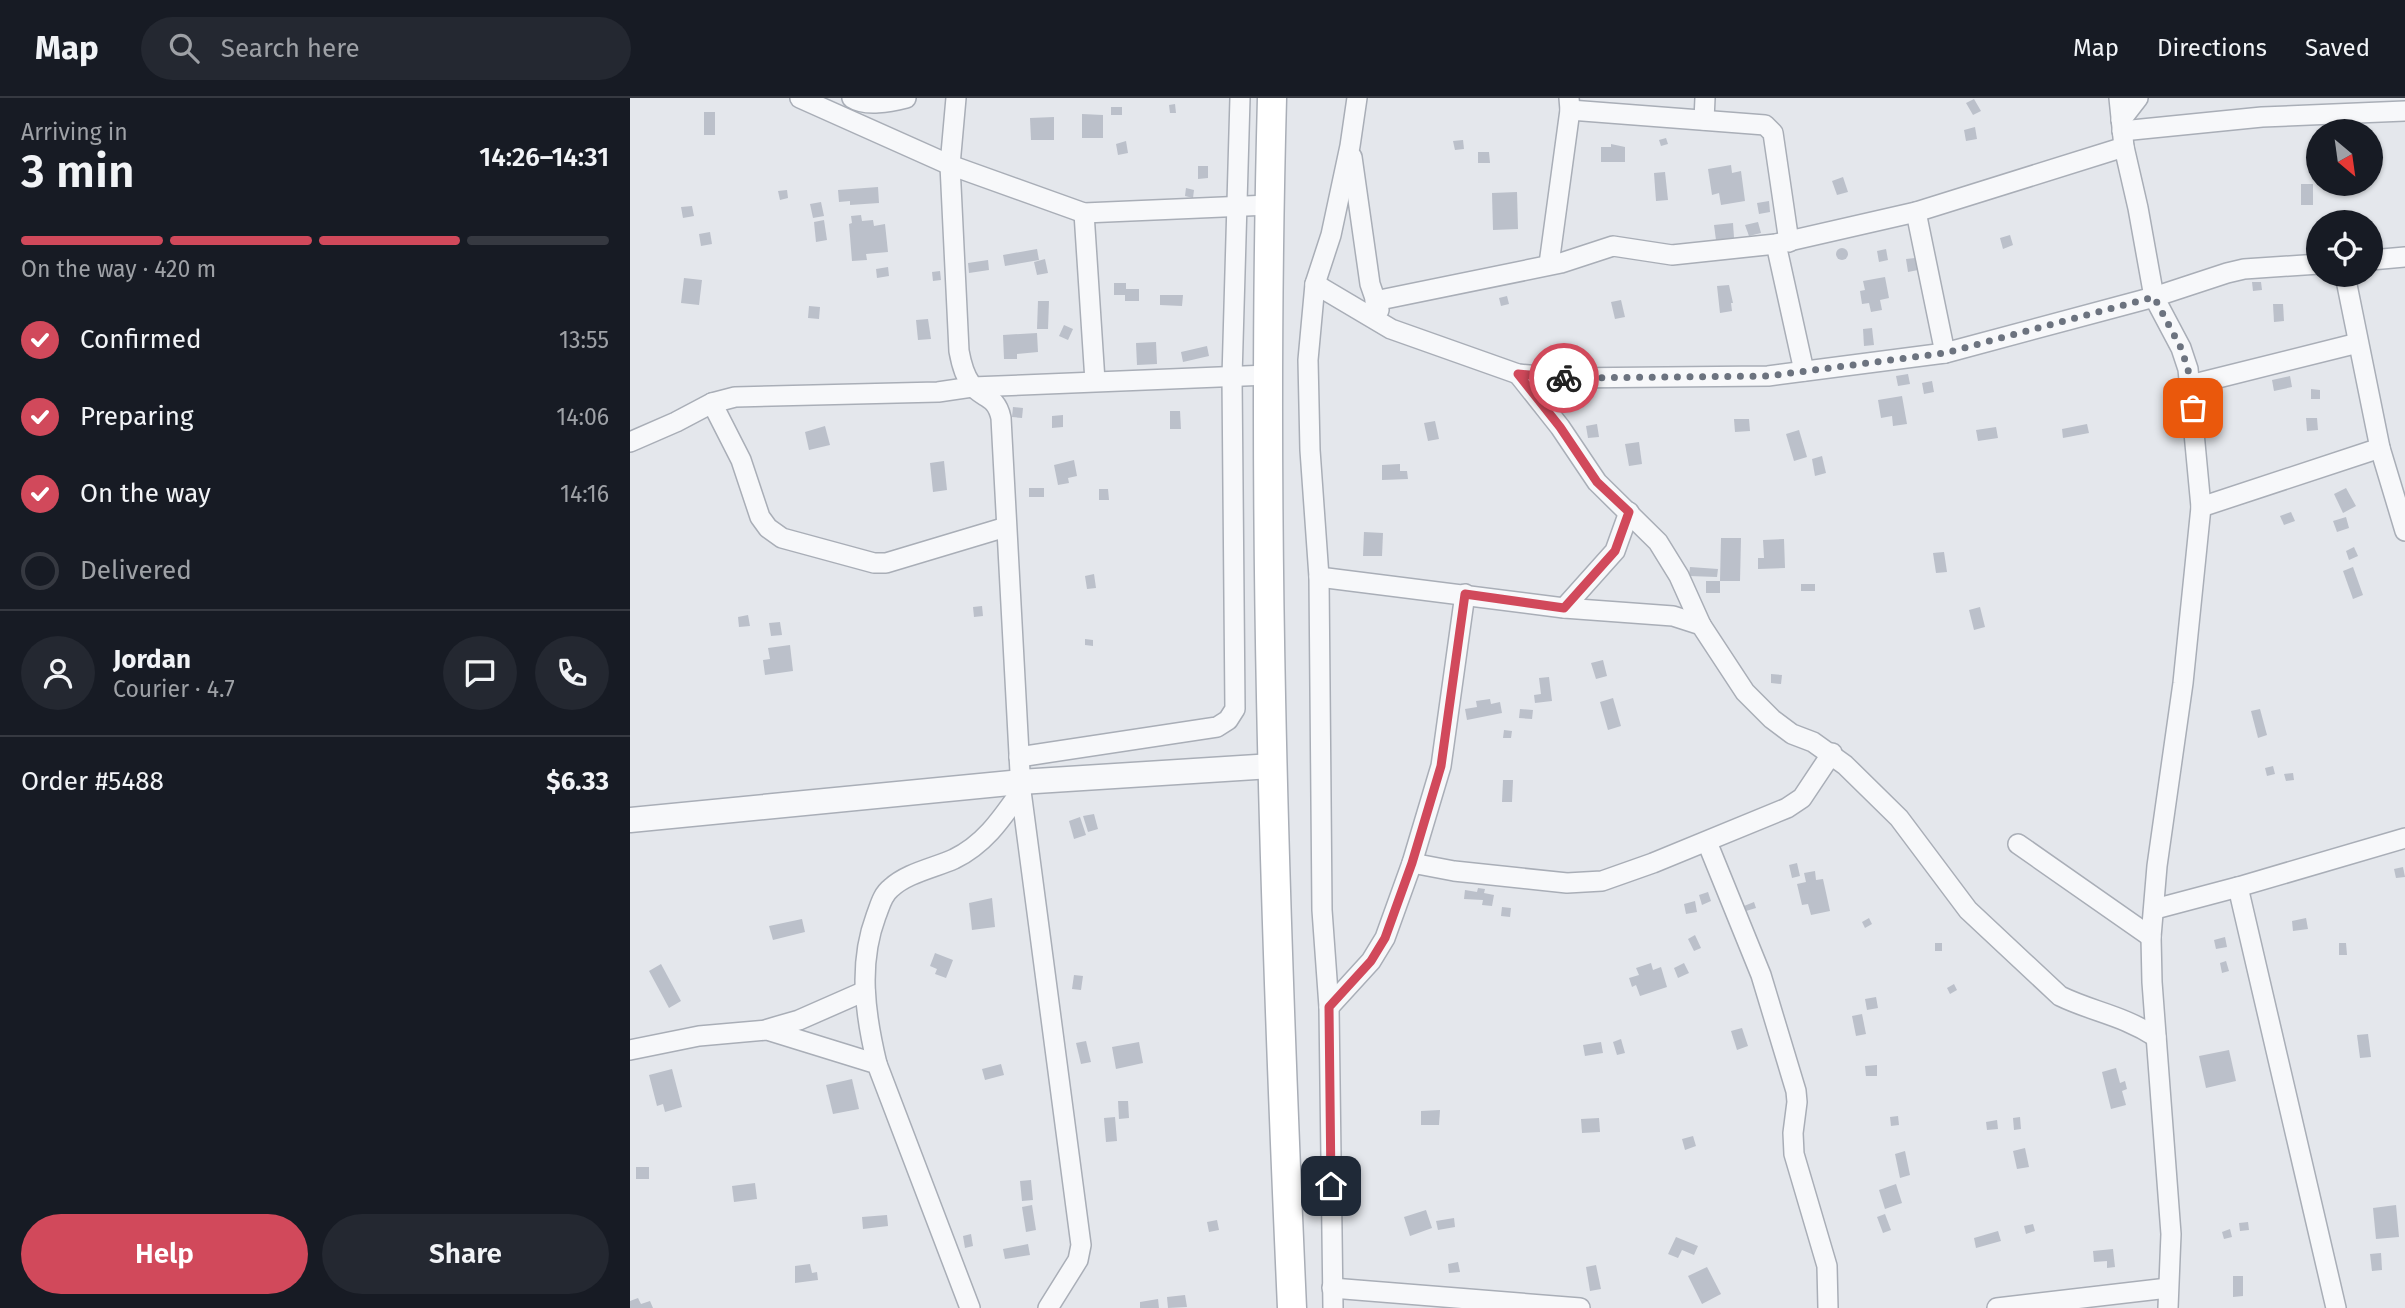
<!DOCTYPE html>
<meta charset="utf-8">
<style>
:root{--surface:#171b24;--page:#242831;--text:#f1f3f6;--muted:#9ea1a6;--line:#363941;--accent:#d1495b}
body{margin:0;font-family:"Fira Sans",sans-serif;background:var(--page);color:var(--text);height:100vh;display:flex;flex-direction:column;font-size:26px;white-space:nowrap}
*{box-sizing:border-box;margin:0}
p{font-size:23px;color:var(--muted)}
.icon{flex:none;width:38px;height:38px;fill:none;stroke:currentColor;stroke-width:2;stroke-linecap:round;stroke-linejoin:round}
.map{position:relative;flex:1;overflow:hidden}
.details{display:flex;flex-direction:column;background:var(--surface);width:630px}
.details>*{flex:none}
.needle{width:46px;rotate:151deg}
.controls{position:absolute;left:1676px;top:21px;display:grid;gap:14px}
.controls a{display:grid;place-items:center;width:77px;height:77px;border-radius:50%;background:var(--surface);box-shadow:0 2px 5px #0004;font-size:35px}
.pin{position:absolute;display:grid;place-items:center;width:60px;height:60px;color:#fff;margin:-30px;border-radius:14px;box-shadow:0 4px 10px #0006}
.courier{position:absolute;display:grid;place-items:center;width:70px;height:70px;margin:-35px;border:5px solid #d1495b;border-radius:50%;background:#fff;color:#222;box-shadow:0 2px 9px #0007}
.head em{font-style:normal;font-weight:600}
.head div{display:flex;flex-direction:column-reverse}
.head{display:flex;align-items:center;justify-content:space-between;height:119px;padding:0 21px}
h1{font-size:46px;font-weight:600;line-height:52px}
.bar{display:grid;grid-template-columns:repeat(4,1fr);gap:10px 7px;align-content:center;height:84px;padding:0 21px}
.bar i{height:9px;border-radius:5px;background:var(--line)}
.bar .active{background:var(--accent)}
.bar p{grid-column:span 4}
.line{display:flex;align-items:center;gap:18px;padding:0 21px;border-top:2px solid var(--line)}
.line div{flex:1}
.round{display:grid;place-items:center;flex:none;width:74px;height:74px;border-radius:37px;background:var(--page)}
ol{padding:0 21px;list-style:none}
li{display:flex;align-items:center;gap:21px;height:77px}
li p{margin-inline-start:auto}
li .icon{padding:7px;border-radius:50%;background:var(--accent);color:#fff;stroke-width:4}
li:last-child{color:var(--muted)}
li i{width:38px;height:38px;border:4px solid var(--line);border-radius:50%}
.primary-button{display:flex;gap:14px;margin-top:auto;padding:14px 21px}
.primary-button a{flex:1;height:80px;border-radius:42px;background:var(--accent);color:#fff;font-size:28px;font-weight:600;line-height:80px;text-align:center}
.primary-button a+a{background:var(--page);color:var(--text)}
header{display:flex;align-items:center;gap:42px;box-sizing:border-box;height:98px;padding:0 35px;background:var(--surface);border-bottom:2px solid var(--line)}
header strong{font-size:33px}
nav{display:flex;gap:38px;margin-inline-start:auto;font-size:24px}
.search{width:490px;height:63px;background:var(--page);display:flex;align-items:center;gap:18px;box-sizing:border-box;padding:0 24px;border-radius:38px;color:var(--muted);font-size:26px}
main{display:flex;flex:1;min-height:0}
.map>svg:first-child{display:block}
.building{fill:#bbc0ca}
.lines{fill:none;stroke-linecap:round;stroke-linejoin:round}
.minor-casing{stroke:#a9aeb7;stroke-width:22}
.tertiary-casing{stroke:#a9aeb7;stroke-width:27}
.secondary-casing{stroke:#a9aeb7;stroke-width:31}
.minor{stroke:#f7f8fa;stroke-width:19}
.tertiary{stroke:#f7f8fa;stroke-width:24}
.secondary{stroke:#fff;stroke-width:28}
.done{stroke:#6c737f;stroke-width:7;stroke-dasharray:0 12.6}
.route{stroke:#d1495b;stroke-width:9}
</style>
<header>
<strong>Map</strong>
<div class="search"><svg class="icon" aria-label="search" viewBox="0 0 24 24"><circle cx="10" cy="10" r="6"/><path d="M15 15l6 6"/></svg>Search here</div>
<nav><a>Map</a><a>Directions</a><a>Saved</a></nav>
</header>
<main>
<section class="details">
<div class="head"><div><h1>3 min</h1><p>Arriving in</p></div><em>14:26–14:31</em></div>
<div class="bar"><i class="active"></i><i class="active"></i><i class="active"></i><i></i><p>On the way · 420 m</p></div>
<ol>
<li><svg class="icon" aria-label="check" viewBox="0 0 24 24"><path d="M5 12l5 5 9-10"/></svg>Confirmed<p>13:55</p></li>
<li><svg class="icon" aria-label="check" viewBox="0 0 24 24"><path d="M5 12l5 5 9-10"/></svg>Preparing<p>14:06</p></li>
<li><svg class="icon" aria-label="check" viewBox="0 0 24 24"><path d="M5 12l5 5 9-10"/></svg>On the way<p>14:16</p></li>
<li><i></i>Delivered</li>
</ol>
<div class="line" style="height:126px"><a class="round"><svg class="icon" aria-label="person" viewBox="0 0 24 24"><circle cx="12" cy="8" r="4"/><path d="M4 21q1-7 8-7t8 7"/></svg></a><div><b>Jordan</b><p>Courier · 4.7</p></div><a class="round"><svg class="icon" aria-label="chat" viewBox="0 0 24 24"><path d="M4 5h16v11H9l-5 4z"/></svg></a><a class="round"><svg class="icon" aria-label="phone" viewBox="0 0 24 24"><path d="M5 4h4l2 5-3 2q2 4 5 5l2-3 5 2v4C11 20 4 13 5 4z"/></svg></a></div>
<div class="line" style="height:91px"><div>Order #5488</div><b>$6.33</b></div>
<div class="primary-button"><a>Help</a><a>Share</a></div>
</section>
<div class="map">
<svg width="1775" height="1210" viewBox="0 0 1775 1210">
<rect width="100%" height="100%" fill="#e4e7ec"/>
<g class="building">
<polygon points="1344,1 1351,13 1343,17 1336,5"/>
<polygon points="545,6 546,15 540,15 539,7"/>
<rect x="481" y="9" width="11" height="8"/>
<rect x="74" y="14" width="11" height="23"/>
<polygon points="452,16 473,17 473,40 452,40"/>
<polygon points="424,19 424,42 401,42 400,20"/>
<polygon points="1345,29 1347,41 1336,43 1334,32"/>
<polygon points="1036,40 1038,46 1031,48 1029,42"/>
<polygon points="833,42 834,51 825,52 823,43"/>
<polygon points="496,43 498,55 488,57 486,46"/>
<polygon points="981,46 995,49 995,64 971,64 971,49 981,49"/>
<polygon points="848,54 859,54 860,65 848,65"/>
<polygon points="1101,67 1102,75 1111,73 1115,103 1091,107 1089,95 1082,97 1078,71"/>
<polygon points="568,68 578,68 578,80 568,81"/>
<polygon points="1035,74 1038,102 1026,103 1024,75"/>
<polygon points="1213,79 1218,94 1207,97 1202,83"/>
<rect x="1671" y="86" width="12" height="21"/>
<polygon points="248,89 249,105 220,107 220,103 209,104 208,92"/>
<polygon points="556,90 564,92 563,100 555,98"/>
<polygon points="157,92 158,100 150,102 148,93"/>
<polygon points="887,94 888,131 863,132 862,95"/>
<polygon points="1139,103 1140,114 1129,116 1127,105"/>
<polygon points="191,104 194,118 183,120 180,106"/>
<polygon points="62,108 64,118 53,120 51,109"/>
<polygon points="231,117 232,123 243,122 244,128 255,126 258,154 236,156 237,162 222,163 219,126 222,125 221,118"/>
<polygon points="194,122 197,142 186,144 184,124"/>
<polygon points="1128,124 1131,135 1119,138 1115,127"/>
<polygon points="1103,125 1104,140 1086,142 1084,127"/>
<polygon points="80,134 82,146 71,148 69,136"/>
<polygon points="1380,137 1383,147 1373,151 1370,140"/>
<circle cx="1212" cy="156" r="6"/>
<polygon points="407,151 409,162 375,168 373,157"/>
<polygon points="1256,151 1258,162 1249,164 1247,153"/>
<polygon points="1285,160 1288,172 1278,174 1276,161"/>
<polygon points="415,161 418,175 407,177 404,164"/>
<polygon points="358,162 359,172 339,175 338,165"/>
<polygon points="258,169 259,178 247,180 246,171"/>
<polygon points="310,173 311,182 303,183 302,174"/>
<polygon points="1255,179 1259,200 1250,202 1252,212 1241,214 1239,205 1232,206 1230,193 1235,192 1233,183"/>
<polygon points="54,180 72,182 69,207 51,205"/>
<polygon points="1622,184 1631,184 1632,192 1623,193"/>
<polygon points="484,185 496,185 496,191 509,191 509,203 495,203 495,197 484,197"/>
<polygon points="1099,187 1103,205 1101,205 1102,213 1090,215 1087,188"/>
<polygon points="530,197 553,197 552,208 530,207"/>
<polygon points="877,198 879,206 871,208 869,200"/>
<polygon points="991,202 995,219 985,221 981,204"/>
<polygon points="408,203 419,203 418,231 407,231"/>
<polygon points="1643,206 1653,206 1654,223 1644,224"/>
<polygon points="179,208 190,209 189,221 178,220"/>
<polygon points="298,221 301,241 288,242 286,222"/>
<polygon points="434,227 443,231 438,242 429,238"/>
<polygon points="1242,230 1244,247 1234,248 1233,231"/>
<polygon points="407,235 408,254 387,256 387,261 374,261 373,237"/>
<polygon points="526,244 527,266 507,267 506,245"/>
<polygon points="577,248 579,258 553,264 551,254"/>
<polygon points="1278,276 1280,286 1268,288 1266,278"/>
<polygon points="1660,278 1662,289 1644,293 1642,282"/>
<polygon points="1302,283 1304,294 1294,296 1292,285"/>
<polygon points="1681,291 1690,292 1690,301 1681,301"/>
<polygon points="1272,298 1277,326 1263,328 1262,318 1251,320 1248,302"/>
<polygon points="383,309 393,310 392,320 382,319"/>
<polygon points="540,313 550,313 551,331 540,331"/>
<polygon points="433,317 433,329 422,330 422,318"/>
<polygon points="1676,320 1687,320 1688,332 1677,333"/>
<polygon points="1104,321 1119,321 1120,333 1105,334"/>
<polygon points="805,323 809,341 798,343 794,325"/>
<polygon points="967,326 969,339 958,340 956,328"/>
<polygon points="1457,326 1459,335 1433,340 1432,331"/>
<polygon points="195,328 200,347 179,352 175,334"/>
<polygon points="1366,329 1368,340 1348,343 1346,332"/>
<polygon points="1169,332 1177,359 1164,363 1156,336"/>
<polygon points="1009,344 1012,366 999,368 995,346"/>
<polygon points="1192,358 1196,375 1185,378 1182,361"/>
<polygon points="444,362 447,378 438,380 439,385 428,387 424,367"/>
<polygon points="314,363 317,392 303,394 300,365"/>
<polygon points="770,366 770,373 777,373 778,381 752,382 752,367"/>
<rect x="399" y="390" width="15" height="9"/>
<polygon points="1716,390 1726,408 1713,415 1704,396"/>
<polygon points="469,391 478,391 479,402 469,402"/>
<polygon points="1661,414 1665,423 1654,427 1650,418"/>
<polygon points="1716,419 1719,430 1707,434 1703,423"/>
<polygon points="734,434 753,435 752,458 733,458"/>
<polygon points="1091,440 1111,440 1110,483 1090,483"/>
<polygon points="1154,441 1155,470 1128,471 1128,460 1134,460 1133,442"/>
<polygon points="1724,449 1728,458 1719,462 1716,453"/>
<polygon points="1314,454 1317,474 1306,475 1303,455"/>
<polygon points="1060,469 1088,471 1087,479 1059,478"/>
<polygon points="1723,469 1733,497 1723,501 1713,473"/>
<polygon points="464,476 466,490 457,491 455,478"/>
<rect x="1076" y="483" width="14" height="12"/>
<rect x="1171" y="486" width="14" height="7"/>
<polygon points="352,508 353,518 344,519 343,509"/>
<polygon points="1350,509 1355,529 1344,532 1339,512"/>
<polygon points="118,517 120,528 109,529 108,519"/>
<polygon points="150,524 152,537 141,538 139,525"/>
<polygon points="455,541 463,542 463,548 455,547"/>
<polygon points="160,547 163,573 135,577 133,562 140,561 138,550"/>
<polygon points="973,562 977,578 966,581 961,565"/>
<polygon points="1141,576 1152,577 1151,586 1141,585"/>
<polygon points="919,579 922,603 905,605 904,597 911,596 909,580"/>
<polygon points="983,600 991,628 978,632 970,604"/>
<polygon points="860,601 861,606 870,604 872,615 837,622 835,611 847,609 846,603"/>
<polygon points="890,611 903,612 902,621 889,620"/>
<polygon points="1630,611 1637,637 1628,640 1621,613"/>
<polygon points="874,632 882,633 881,640 873,640"/>
<polygon points="1643,668 1645,676 1637,678 1635,670"/>
<polygon points="1663,675 1664,682 1656,683 1654,676"/>
<polygon points="873,682 883,682 882,704 872,704"/>
<polygon points="464,716 468,731 458,734 453,718"/>
<polygon points="450,719 456,737 444,741 439,723"/>
<polygon points="1167,765 1170,778 1162,780 1159,767"/>
<polygon points="1773,769 1775,779 1766,780 1764,771"/>
<polygon points="1185,773 1186,782 1193,781 1200,813 1181,817 1178,806 1172,807 1167,786 1176,784 1174,775"/>
<polygon points="848,790 855,791 854,795 864,797 862,808 852,807 853,802 834,801 835,792 847,794"/>
<polygon points="1078,794 1081,803 1072,807 1069,797"/>
<polygon points="362,800 365,829 342,832 339,805"/>
<polygon points="1065,803 1067,814 1056,816 1054,806"/>
<polygon points="1124,804 1126,810 1116,813 1114,808"/>
<polygon points="872,809 881,810 880,819 871,818"/>
<polygon points="1239,820 1242,826 1235,830 1232,824"/>
<polygon points="1676,820 1678,831 1663,833 1662,823"/>
<polygon points="172,821 175,834 143,842 139,828"/>
<polygon points="1065,837 1071,850 1064,853 1058,841"/>
<polygon points="1595,839 1597,849 1586,851 1584,842"/>
<rect x="1305" y="845" width="7" height="8"/>
<polygon points="1709,845 1716,845 1717,857 1709,857"/>
<polygon points="305,855 323,862 316,880 305,876 307,871 300,868"/>
<polygon points="1596,863 1599,873 1592,875 1590,865"/>
<polygon points="1021,865 1023,872 1031,869 1037,889 1010,898 1006,887 1002,889 999,880 1009,877 1006,870"/>
<polygon points="1054,865 1059,875 1048,880 1044,870"/>
<polygon points="31,866 51,903 39,910 19,873"/>
<polygon points="444,877 453,878 451,892 442,891"/>
<polygon points="1324,886 1327,892 1320,896 1317,890"/>
<polygon points="1246,899 1248,910 1237,912 1235,901"/>
<polygon points="1232,916 1236,936 1226,938 1222,918"/>
<polygon points="1112,930 1118,948 1107,952 1101,933"/>
<polygon points="1738,936 1741,959 1730,960 1727,937"/>
<polygon points="991,941 995,955 987,957 983,944"/>
<polygon points="456,943 461,964 451,966 446,945"/>
<polygon points="509,944 513,965 486,971 482,949"/>
<polygon points="971,944 973,955 955,958 953,947"/>
<polygon points="1599,952 1606,983 1576,990 1569,958"/>
<polygon points="371,966 374,977 355,982 352,971"/>
<polygon points="1247,967 1247,978 1236,978 1235,968"/>
<polygon points="1486,970 1490,985 1495,983 1497,991 1492,993 1496,1007 1481,1011 1472,974"/>
<polygon points="42,971 52,1009 35,1014 33,1006 27,1008 19,977"/>
<polygon points="222,981 229,1011 203,1016 196,987"/>
<polygon points="488,1003 498,1003 499,1020 489,1021"/>
<polygon points="810,1012 809,1027 791,1027 791,1013"/>
<polygon points="1268,1018 1269,1027 1261,1028 1260,1019"/>
<polygon points="485,1019 487,1043 476,1044 474,1020"/>
<polygon points="1390,1019 1391,1031 1384,1032 1383,1020"/>
<polygon points="969,1020 970,1034 952,1035 951,1021"/>
<polygon points="1367,1022 1368,1031 1357,1032 1356,1024"/>
<polygon points="1063,1038 1066,1048 1055,1052 1052,1041"/>
<polygon points="1395,1050 1399,1069 1387,1071 1383,1053"/>
<polygon points="1275,1053 1280,1077 1270,1080 1265,1056"/>
<rect x="6" y="1069" width="13" height="12"/>
<polygon points="401,1082 403,1102 392,1103 390,1083"/>
<polygon points="125,1085 127,1101 104,1104 102,1088"/>
<polygon points="1266,1086 1272,1105 1255,1111 1249,1092"/>
<polygon points="402,1107 406,1132 396,1134 392,1109"/>
<polygon points="1766,1107 1769,1139 1746,1141 1743,1110"/>
<polygon points="796,1112 802,1130 780,1138 774,1119"/>
<polygon points="1255,1116 1261,1132 1253,1135 1247,1119"/>
<polygon points="257,1117 258,1128 233,1131 232,1119"/>
<polygon points="824,1120 825,1129 808,1132 806,1123"/>
<polygon points="587,1122 589,1132 579,1134 577,1124"/>
<polygon points="1618,1124 1619,1132 1610,1133 1609,1125"/>
<polygon points="1403,1126 1405,1133 1396,1136 1394,1128"/>
<polygon points="1600,1131 1602,1139 1594,1141 1592,1134"/>
<polygon points="1368,1133 1371,1143 1346,1150 1344,1140"/>
<polygon points="341,1136 343,1148 335,1150 333,1138"/>
<polygon points="1046,1139 1068,1148 1064,1157 1052,1152 1048,1160 1038,1156"/>
<polygon points="398,1146 400,1157 375,1161 373,1151"/>
<polygon points="1483,1151 1485,1169 1477,1170 1477,1163 1464,1164 1463,1153"/>
<polygon points="1751,1155 1752,1172 1742,1173 1740,1156"/>
<polygon points="828,1164 830,1174 819,1175 818,1166"/>
<polygon points="180,1166 182,1175 187,1174 188,1182 165,1185 165,1168"/>
<polygon points="966,1167 971,1191 960,1193 956,1169"/>
<polygon points="1077,1169 1091,1196 1072,1206 1058,1178"/>
<polygon points="1603,1178 1613,1178 1613,1198 1603,1199"/>
<polygon points="555,1197 557,1209 538,1210 537,1199"/>
<polygon points="8,1200 11,1206 20,1203 23,1210 0,1210 0,1203"/>
<polygon points="528,1201 529,1210 510,1210 510,1204"/>
</g>
<g class="lines">
<g class="minor-casing">
<g id="minor">
<polyline points="170,0 320,67 454,115 639,107"/>
<path d="M 222,0 C 236,9 260,4 276,0"/>
<path d="M 326,0 L 320,67 L 329,253 C 331,264 334,277 341,286 C 351,301 366,296 371,320 L 391,693 L 451,1147 L 448,1162 L 418,1210"/>
<polyline points="1489,0 1494,49 1508,110 1524,199 1551,250 1558,271 1571,409 1553,585 1527,768 1521,839 1522,884 1541,1136 1538,1210"/>
<polyline points="940,12 1135,27 1143,35 1159,144"/>
<polyline points="1074,22 1075,0"/>
<polyline points="1491,22 1508,0"/>
<polyline points="1492,33 1632,19 1775,13"/>
<polyline points="722,59 740,186 749,212"/>
<polyline points="1286,114 1315,255"/>
<polyline points="454,115 465,283"/>
<polyline points="1146,146 1174,273"/>
<polyline points="1741,162 1775,159"/>
<polyline points="919,166 940,12 939,0"/>
<polyline points="1715,177 1750,350 1775,433"/>
<polyline points="685,186 761,231 888,276 935,280 1138,278 1315,255 1524,199 1597,175 1614,171 1689,166"/>
<polyline points="745,203 931,165 983,148 1042,157 1146,146 1286,114 1494,49"/>
<polyline points="888,276 930,329 967,384 1028,444 1049,478 1071,527"/>
<polyline points="1560,287 1728,245"/>
<polyline points="82,305 111,362 130,419 138,430 152,440 244,465 256,465 376,429"/>
<polyline points="0,344 46,324 82,305 105,299 308,294 342,289 638,277"/>
<polyline points="1571,409 1750,350"/>
<path d="M 689,479 L 934,510 L 1043,518 L 1071,527 L 1115,594 L 1142,621 L 1162,636 L 1183,644 L 1215,667 L 1269,720 L 1338,812 L 1430,898 C 1463,914 1492,917 1526,939"/>
<polyline points="934,510 985,453 999,414"/>
<polyline points="389,659 587,629 598,622 605,611 602,279 610,0"/>
<polyline points="1077,744 1131,877 1166,993 1167,1004 1163,1035 1164,1056 1197,1168 1198,1210"/>
<polyline points="1388,746 1521,839"/>
<polyline points="782,765 824,773 937,785 972,783 1023,765 1157,710 1172,700 1202,655"/>
<polyline points="1608,789 1706,1210"/>
<polyline points="1525,811 1608,789 1775,740"/>
<polyline points="699,909 741,863 755,840 782,765 811,668 835,496"/>
<polyline points="138,931 169,922 235,893"/>
<polyline points="0,952 69,938 137,932 247,966 340,1210"/>
<path d="M 247,966 C 235,916 228,866 246,818 C 250,808 252,797 261,790 C 277,775 304,770 324,761 C 355,746 372,720 391,693"/>
<polyline points="702,1190 950,1210"/>
<polyline points="703,1210 699,909 692,812 689,479 680,352 678,262 685,186 701,137 720,48 727,0"/>
<polyline points="1367,1210 1538,1190"/>
</g>
</g>
<g class="tertiary-casing">
<polyline id="tertiary" points="0,722 390,684 643,668"/>
</g>
<g class="secondary-casing">
<path id="secondary" d="M 642,0 C 631,403 644,807 662,1210"/>
</g>
<use href="#minor" class="minor"/>
<use href="#tertiary" class="tertiary"/>
<use href="#secondary" class="secondary"/>
</g>
<g class="lines">
<polyline class="done" points="934,280 1138,278 1315,255 1524,199 1551,250 1558,271 1563,310"/>
<polyline class="route" points="701,1088 699,909 741,863 755,840 782,765 811,668 835,496 934,510 985,453 999,414 967,384 930,329 888,276 934,280"/>
</g>
</svg>
<div class="controls">
<a><svg class="needle" viewBox="-14 -14 28 28"><path d="M0-13l5 13h-10z" fill="#e53935"/><path d="M0 13l5-13h-10z" fill="#9ea1a6"/></svg></a>
<a><svg class="icon" aria-label="locate" viewBox="0 0 24 24"><circle cx="12" cy="12" r="6"/><path d="M12 2v4M12 18v4M2 12h4M18 12h4"/></svg></a>
</div>
<div class="pin" style="left:1563px;top:310px;background:#ea580c"><svg class="icon" aria-label="bag" viewBox="0 0 24 24"><path d="M5 8h14l-1 12H6zM9 8a3 3 0 0 1 6 0"/></svg></div>
<div class="pin" style="left:701px;top:1088px;background:#1f2937"><svg class="icon" aria-label="home" viewBox="0 0 24 24"><path d="M3 11l9-7 9 7M6 9v11h12V9"/></svg></div>
<div class="courier" style="left:934px;top:280px"><svg class="icon" aria-label="bike" viewBox="0 0 24 24"><circle cx="6" cy="16" r="4"/><circle cx="18" cy="16" r="4"/><path d="M6 16l4-8h5l3 8M10 8l3 8H6M13 5h3"/></svg></div>
</div>
</main>
